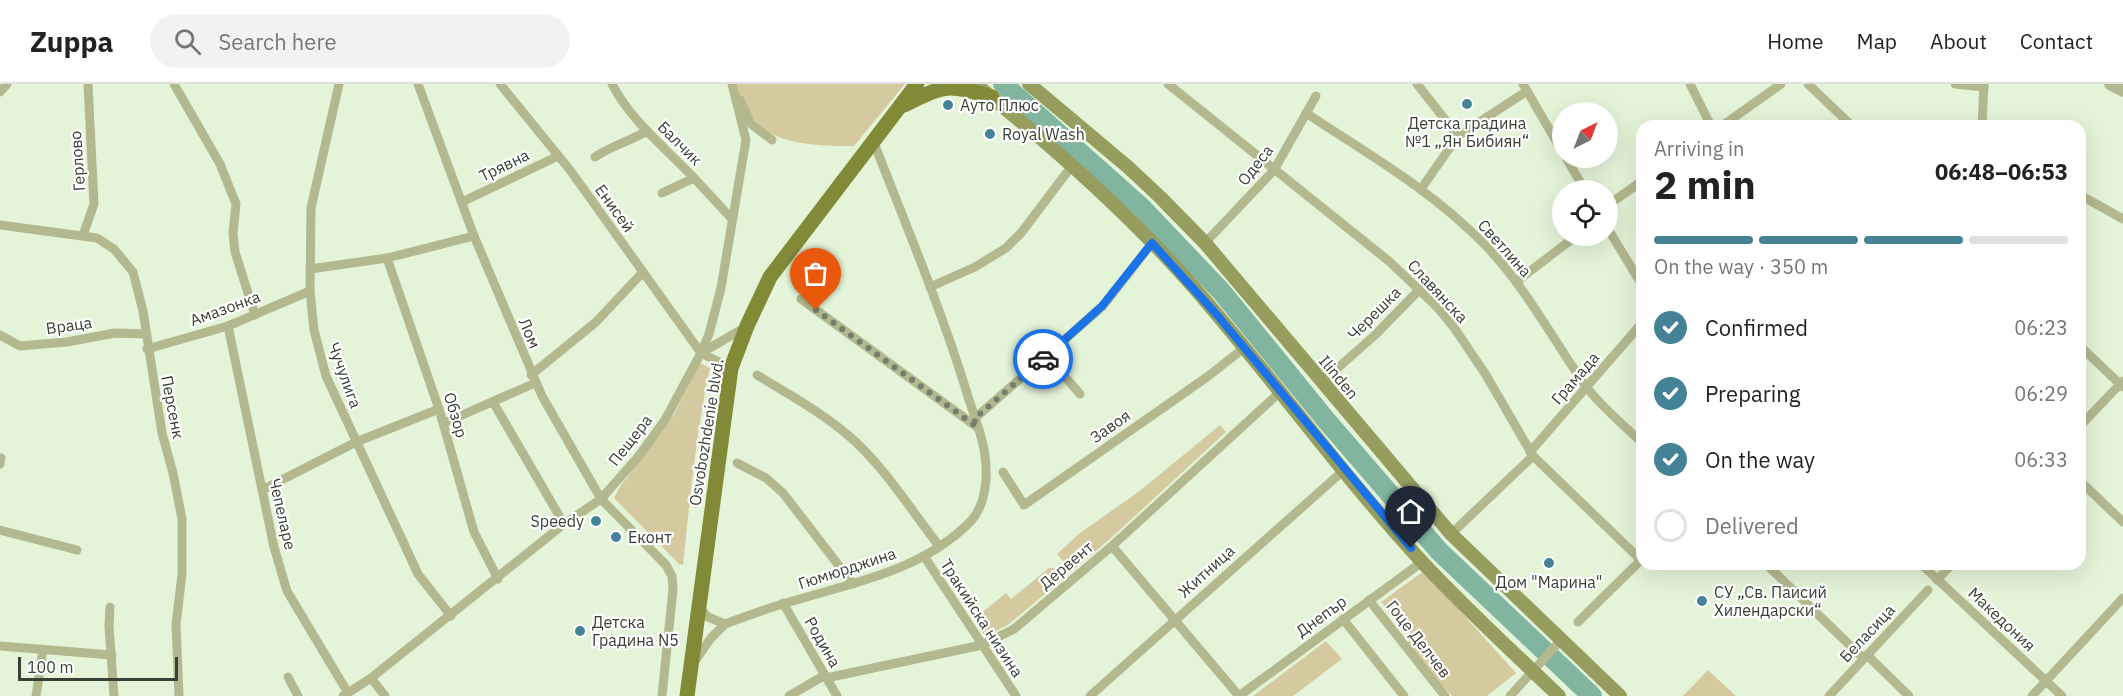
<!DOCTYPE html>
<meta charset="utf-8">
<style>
:root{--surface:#fff;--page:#f2f2f2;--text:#222;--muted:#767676;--line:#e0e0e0;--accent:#448397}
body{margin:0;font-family:"IBM Plex Sans",sans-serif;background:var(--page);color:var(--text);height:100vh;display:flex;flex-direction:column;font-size:22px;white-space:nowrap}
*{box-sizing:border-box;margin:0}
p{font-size:20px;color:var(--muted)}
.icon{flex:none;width:33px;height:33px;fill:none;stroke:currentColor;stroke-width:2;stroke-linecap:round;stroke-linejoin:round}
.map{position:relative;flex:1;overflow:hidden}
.details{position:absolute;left:1636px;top:36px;width:450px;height:450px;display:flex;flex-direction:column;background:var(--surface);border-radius:18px;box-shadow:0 6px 24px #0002}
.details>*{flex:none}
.needle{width:39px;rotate:42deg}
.tools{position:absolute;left:1552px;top:18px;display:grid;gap:12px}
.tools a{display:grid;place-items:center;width:66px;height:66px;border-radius:50%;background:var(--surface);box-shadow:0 6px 24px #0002;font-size:30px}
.scale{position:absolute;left:18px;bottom:15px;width:160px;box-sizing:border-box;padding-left:6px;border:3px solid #393f35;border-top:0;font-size:16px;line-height:21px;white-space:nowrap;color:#393f35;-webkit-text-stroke:4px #fff;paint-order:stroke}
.pin{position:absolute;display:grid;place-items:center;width:51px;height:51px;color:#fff;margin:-62px -26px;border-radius:50% 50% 50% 0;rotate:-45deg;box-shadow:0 0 6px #0007}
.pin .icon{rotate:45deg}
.courier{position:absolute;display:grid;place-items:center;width:60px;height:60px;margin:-30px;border:4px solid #1a73e8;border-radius:50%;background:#fff;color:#222;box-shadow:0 2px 8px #0007}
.head em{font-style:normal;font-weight:700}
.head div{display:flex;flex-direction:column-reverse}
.head{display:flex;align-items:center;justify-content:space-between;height:102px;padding:0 18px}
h1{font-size:39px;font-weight:700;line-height:45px}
.bar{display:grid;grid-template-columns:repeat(4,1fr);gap:9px 6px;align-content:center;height:72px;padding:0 18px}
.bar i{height:8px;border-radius:4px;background:var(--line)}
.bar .current{background:var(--accent)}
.bar p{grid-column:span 4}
ol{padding:0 18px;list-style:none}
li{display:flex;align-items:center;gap:18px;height:66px}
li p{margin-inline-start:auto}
li .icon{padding:6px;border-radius:50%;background:var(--accent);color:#fff;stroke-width:4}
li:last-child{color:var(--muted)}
li i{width:33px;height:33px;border:3px solid var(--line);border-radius:50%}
header{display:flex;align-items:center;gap:36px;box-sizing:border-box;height:84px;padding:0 30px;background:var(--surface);border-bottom:2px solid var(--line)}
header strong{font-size:28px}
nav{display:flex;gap:33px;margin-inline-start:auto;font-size:21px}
.search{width:420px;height:54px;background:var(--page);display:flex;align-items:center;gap:15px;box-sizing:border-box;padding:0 21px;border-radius:33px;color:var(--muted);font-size:22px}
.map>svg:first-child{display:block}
.green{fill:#d5ca9f}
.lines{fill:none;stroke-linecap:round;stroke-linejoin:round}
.river{stroke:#81b5a0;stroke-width:20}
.minor{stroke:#b3b88f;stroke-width:9}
.tertiary{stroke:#b3b88f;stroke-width:12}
.secondary{stroke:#969d5f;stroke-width:14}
.primary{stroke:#828937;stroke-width:15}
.done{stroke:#757e6e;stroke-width:6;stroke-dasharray:0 10.8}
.route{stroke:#1a73e8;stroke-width:8}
.poi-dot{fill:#448397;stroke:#fff;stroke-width:2}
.labels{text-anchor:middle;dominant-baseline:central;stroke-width:4.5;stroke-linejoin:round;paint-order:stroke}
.poi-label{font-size:16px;fill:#393f35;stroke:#fff;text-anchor:start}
.street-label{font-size:16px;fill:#393f35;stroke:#fff}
</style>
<header>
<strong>Zuppa</strong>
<div class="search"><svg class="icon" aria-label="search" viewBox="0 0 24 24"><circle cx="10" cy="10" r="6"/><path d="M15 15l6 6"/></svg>Search here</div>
<nav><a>Home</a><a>Map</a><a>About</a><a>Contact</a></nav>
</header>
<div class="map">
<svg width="2123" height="612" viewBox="0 0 2123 612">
<rect width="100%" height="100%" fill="#e4f4d8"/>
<g class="green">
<path d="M 734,0 L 905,0 L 854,62 C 827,62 785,62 762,44 C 749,33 741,15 734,0 Z"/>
<path d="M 700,279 L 710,284 C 696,349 690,415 683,481 L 679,480 L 614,414 L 619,404 L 674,331 Z"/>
<polygon points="1220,341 1226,348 1111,454 1072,487 1057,470 1080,449 1141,406"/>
<polygon points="1049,484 1056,484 1064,494 1009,540 985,553 974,535 1006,509 1011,515"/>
<polygon points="1424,487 1516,589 1487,612 1452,612 1407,563 1407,560 1412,555 1381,518"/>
<polygon points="1326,557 1342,575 1293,612 1253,612"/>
<polygon points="1708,586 1736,612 1683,612"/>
</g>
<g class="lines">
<polyline class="river" points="1003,0 1141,123 1221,207 1326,336 1439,467 1592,612"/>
<g class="minor">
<polyline points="174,0 220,80 236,120 233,149 235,168 255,231"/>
<polyline points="339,0 311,124 310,207 314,246 326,292 418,490 451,532"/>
<polyline points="418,0 474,152 542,312 601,415 666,481 672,492 673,505 662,612"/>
<polyline points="500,0 570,86 701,269 731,284"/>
<path d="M 612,0 C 628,31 653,53 678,78 C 697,96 714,116 732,135"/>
<polyline points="1168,0 1390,178 1437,223 1455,245 1486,291 1533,372 1641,476"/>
<polyline points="1417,0 1458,52"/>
<polyline points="1523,0 1563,69"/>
<polyline points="1690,0 1711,42"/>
<polyline points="1808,0 1852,42"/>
<polyline points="1955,0 1984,3"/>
<polyline points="0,8 7,0"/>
<polyline points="740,16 751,40 772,56"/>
<path d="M 1306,29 C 1368,70 1433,107 1485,161 C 1525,202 1552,254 1585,301 C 1599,321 1625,342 1642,359"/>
<polyline points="1722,42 1781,0"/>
<polyline points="1982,42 1984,0"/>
<path d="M 595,73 C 611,62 630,57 647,47"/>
<polyline points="1566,74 1585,106"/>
<polyline points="1421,105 1458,52 1527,7"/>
<polyline points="662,109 694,94"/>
<polyline points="2080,111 2123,135"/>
<polyline points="462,118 558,72"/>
<polyline points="1608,121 1642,97"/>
<polyline points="0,141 97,154 114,165 133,188 143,227 162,349 173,389 182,435 182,490 176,541 179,612"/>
<polyline points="1608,145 1642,201"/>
<polyline points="83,151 94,120 88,0"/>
<polyline points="1205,159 1274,86 1316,12"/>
<polyline points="387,174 439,325 474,448 498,495"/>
<polyline points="310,185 387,174 474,152"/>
<polyline points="1516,198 1576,152"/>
<polyline points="930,203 975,183 1006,164 1021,149 1071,83"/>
<polyline points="801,215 977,343"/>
<polyline points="228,242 274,463 287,507 348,609"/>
<polyline points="0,251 20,262 67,258 115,249 146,250"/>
<polyline points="2080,262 2123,303"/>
<polyline points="147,265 228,242 310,207"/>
<polyline points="701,269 746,243"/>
<polyline points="1047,272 1080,310"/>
<polyline points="531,291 596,238 643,188"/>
<path d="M 757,291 C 788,310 821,328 849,352 C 883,381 911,426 939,462"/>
<polyline points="1322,298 1375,251 1420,205"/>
<polyline points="493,318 564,440"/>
<polyline points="974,335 1103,222 1152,159"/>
<polyline points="444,339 535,299"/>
<polyline points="2080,342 2123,297"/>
<polyline points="1530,368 1642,239"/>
<polyline points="737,379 766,394 783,409 853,500"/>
<polyline points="0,380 1,374"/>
<polyline points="1003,388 1024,421 1207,293 1244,264"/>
<polyline points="2080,397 2123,438"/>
<polyline points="262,406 356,358 439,325"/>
<polyline points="0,446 77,466"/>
<polyline points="1451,450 1533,372"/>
<polyline points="1112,462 1239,612"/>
<polyline points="924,472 1016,612"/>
<polyline points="1766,480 1863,574"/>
<polyline points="1921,480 2062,612"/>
<polyline points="1937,496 1952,480"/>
<polyline points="1369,516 1445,612"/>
<polyline points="783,519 837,612"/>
<polyline points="110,523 109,542 114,612"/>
<path d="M 699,523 L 708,533 L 725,540 C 745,533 765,525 786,519 C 851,499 921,488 971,437 C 986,420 988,393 985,372 C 983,351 972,327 966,306 C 940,222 906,141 874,59"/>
<polyline points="1343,535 1404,612"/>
<polyline points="1578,538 1642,475"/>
<polyline points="0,562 112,571"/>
<polyline points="1867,571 1909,612"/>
<polyline points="695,577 711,554 725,540"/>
<polyline points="288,593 298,612"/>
<polyline points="371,594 385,612"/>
<polyline points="826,594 982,561 1014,545 1112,462 1280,308"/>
<polyline points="36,612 43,566"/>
<polyline points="343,612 371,594 564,440 601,415 638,373 665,336 701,269 709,250 721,204 746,56 732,0"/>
<polyline points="789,612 825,591"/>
<polyline points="1090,612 1344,386"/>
<polyline points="1239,612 1422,478"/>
<polyline points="1510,612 1561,556"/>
<polyline points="1829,612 1928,506"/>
<polyline points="2032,612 2123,514"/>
</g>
<polyline class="tertiary" points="2110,0 2123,7"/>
<g class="secondary">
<path d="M 975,0 C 1054,63 1131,131 1197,207 C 1274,296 1343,392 1423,479 C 1466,525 1513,568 1559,612"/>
<polyline points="1029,0 1128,83 1161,114 1205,159 1451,450 1620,612"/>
</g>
<g class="primary">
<path d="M 904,21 C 947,0 946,0 992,13"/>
<polyline points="687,612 731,284 747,242 770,193 917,0"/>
</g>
</g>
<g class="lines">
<polyline class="done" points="816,226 977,343 974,335 1043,275"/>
<polyline class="route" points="1043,275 1102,222 1152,159 1217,231 1411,464"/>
</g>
<g class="poi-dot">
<circle cx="1467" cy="20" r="6"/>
<circle cx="948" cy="21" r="6"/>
<circle cx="990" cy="50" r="6"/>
<circle cx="596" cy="437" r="6"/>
<circle cx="616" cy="453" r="6"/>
<circle cx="1549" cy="479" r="6"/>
<circle cx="1702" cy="517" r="6"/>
<circle cx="580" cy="547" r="6"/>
</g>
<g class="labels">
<g class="poi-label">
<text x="960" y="21">Ауто Плюс</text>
<text x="1467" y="39" text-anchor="middle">Детска градина<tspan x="1467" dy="18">№1 „Ян Бибиян“</tspan></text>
<text x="1002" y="50">Royal Wash</text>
<text x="584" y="437" text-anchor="end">Speedy</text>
<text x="628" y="453">Еконт</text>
<text x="1549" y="498" text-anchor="middle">Дом "Марина"</text>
<text x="1714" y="508">СУ „Св. Паисий<tspan x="1714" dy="18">Хилендарски“</tspan></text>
<text x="592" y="538">Детска<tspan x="592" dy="18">Градина N5</tspan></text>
</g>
<g class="street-label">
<text transform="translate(680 59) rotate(45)">Балчик</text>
<text transform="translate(77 77) rotate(-94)">Герлово</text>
<text transform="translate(504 81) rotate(-26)">Трявна</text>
<text transform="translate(1255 81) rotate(-52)">Одеса</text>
<text transform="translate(615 124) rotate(54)">Енисей</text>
<text transform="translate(1505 164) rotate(48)">Светлина</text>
<text transform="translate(1438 207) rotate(47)">Славянска</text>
<text transform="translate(225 224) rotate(-20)">Амазонка</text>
<text transform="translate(1374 229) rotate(-45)">Черешка</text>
<text transform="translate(69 241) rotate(-8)">Враца</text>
<text transform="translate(530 249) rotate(67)">Лом</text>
<text transform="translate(345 291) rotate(70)">Чучулига</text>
<text transform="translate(1339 293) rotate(50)">Ilinden</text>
<text transform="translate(1575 294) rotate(-49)">Грамада</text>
<text transform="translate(173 323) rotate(79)">Персенк</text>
<text transform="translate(456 331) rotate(73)">Обзор</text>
<text transform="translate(1110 342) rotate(-35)">Завоя</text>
<text transform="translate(706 348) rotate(-81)">Osvobozhdenie blvd.</text>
<text transform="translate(630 356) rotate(-52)">Пещера</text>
<text transform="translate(283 430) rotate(77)">Чепеларе</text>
<text transform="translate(1066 481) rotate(-40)">Дервент</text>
<text transform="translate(847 484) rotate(-18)">Гюмюрджина</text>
<text transform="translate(1206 487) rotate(-42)">Житница</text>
<text transform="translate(1321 532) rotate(-36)">Днепър</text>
<text transform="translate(982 534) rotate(57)">Тракийска низина</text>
<text transform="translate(2002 535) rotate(43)">Македония</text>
<text transform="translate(1867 549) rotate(-47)">Беласица</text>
<text transform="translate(1419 555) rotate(52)">Гоце Делчев</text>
<text transform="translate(823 558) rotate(60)">Родина</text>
</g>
</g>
</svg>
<div class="tools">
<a><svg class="needle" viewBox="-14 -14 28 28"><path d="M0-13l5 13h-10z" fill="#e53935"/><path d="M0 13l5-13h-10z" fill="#767676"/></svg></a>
<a><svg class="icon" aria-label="locate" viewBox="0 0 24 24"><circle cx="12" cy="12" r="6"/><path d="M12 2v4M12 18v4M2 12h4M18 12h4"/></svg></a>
</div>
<div class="scale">100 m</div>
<div class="pin" style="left:816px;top:226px;background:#ea580c"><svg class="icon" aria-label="bag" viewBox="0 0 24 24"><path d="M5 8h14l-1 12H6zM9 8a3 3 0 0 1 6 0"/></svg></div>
<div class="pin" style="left:1411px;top:464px;background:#1f2937"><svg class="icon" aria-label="home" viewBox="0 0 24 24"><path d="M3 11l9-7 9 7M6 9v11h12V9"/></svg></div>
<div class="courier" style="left:1043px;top:275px"><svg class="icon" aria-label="car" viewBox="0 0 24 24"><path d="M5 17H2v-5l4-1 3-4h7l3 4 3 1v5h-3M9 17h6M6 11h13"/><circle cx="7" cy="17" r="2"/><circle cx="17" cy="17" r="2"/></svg></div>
<section class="details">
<div class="head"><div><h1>2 min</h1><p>Arriving in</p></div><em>06:48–06:53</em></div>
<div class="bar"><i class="current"></i><i class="current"></i><i class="current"></i><i></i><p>On the way · 350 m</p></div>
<ol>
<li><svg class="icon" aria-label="check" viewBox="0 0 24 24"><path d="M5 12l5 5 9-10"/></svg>Confirmed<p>06:23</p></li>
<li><svg class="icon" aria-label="check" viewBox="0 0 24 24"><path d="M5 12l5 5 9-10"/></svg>Preparing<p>06:29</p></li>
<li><svg class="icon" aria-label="check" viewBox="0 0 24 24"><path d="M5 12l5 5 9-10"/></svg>On the way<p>06:33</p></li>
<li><i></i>Delivered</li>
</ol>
</section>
</div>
